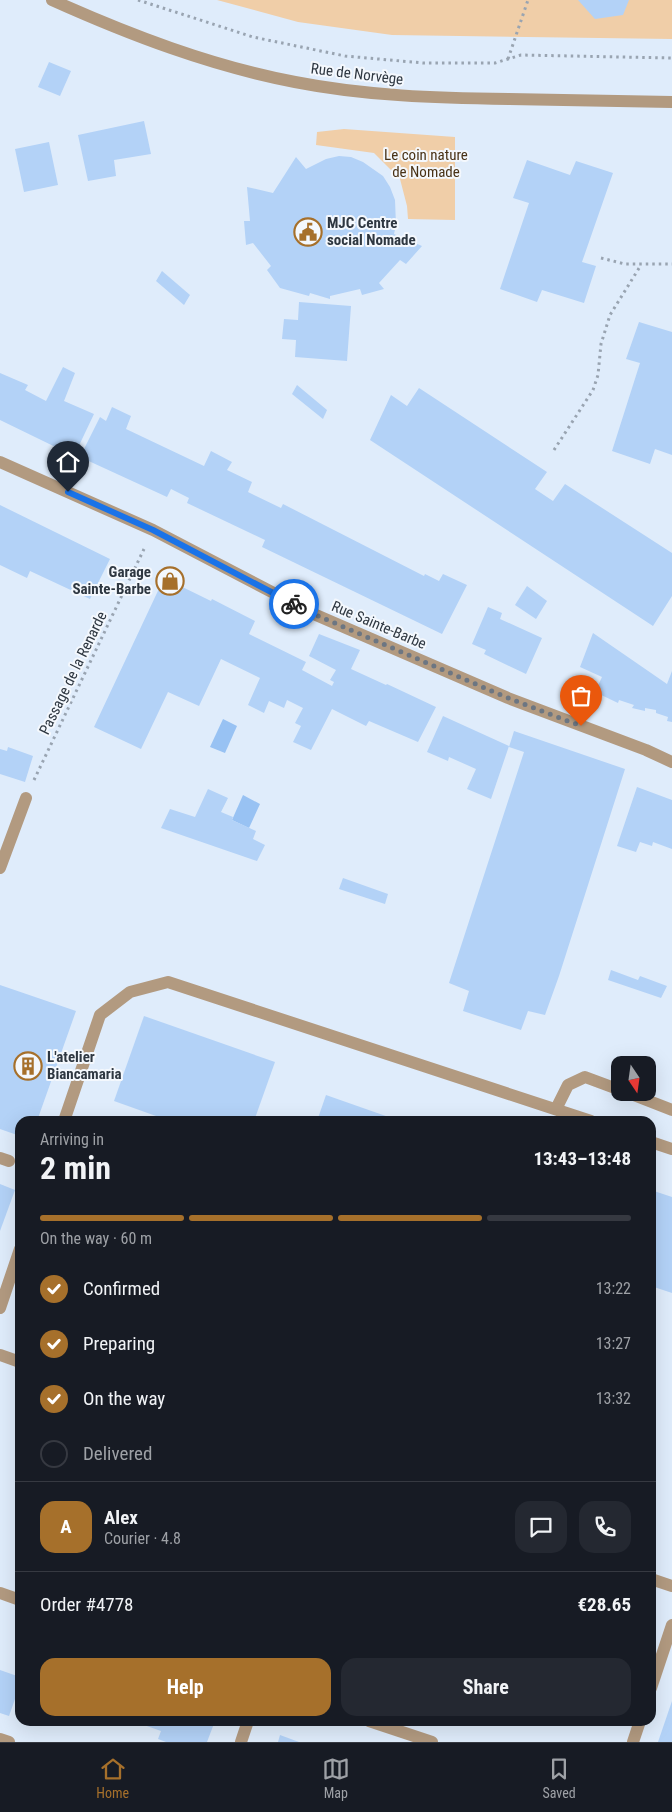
<!DOCTYPE html>
<meta charset="utf-8">
<style>
:root{--surface:#171b24;--page:#242831;--text:#f1f3f6;--muted:#9ea1a6;--line:#363941;--accent:#a6702b}
body{margin:0;font-family:"Roboto Condensed",sans-serif;background:var(--page);color:var(--text);height:100vh;display:flex;flex-direction:column;font-size:19px;white-space:nowrap}
*{box-sizing:border-box;margin:0}
p{font-size:16px;color:var(--muted)}
.icon{flex:none;width:28px;height:28px;fill:none;stroke:currentColor;stroke-width:2;stroke-linecap:round;stroke-linejoin:round}
.map{position:relative;flex:1;overflow:hidden}
.panel{position:absolute;left:15px;top:1116px;width:641px;height:610px;display:flex;flex-direction:column;background:var(--surface);border-radius:15px;box-shadow:0 5px 20px #0002}
.panel>*{flex:none}
.needle{width:32px;rotate:167deg}
.fabs{position:absolute;left:611px;top:1056px;display:grid;gap:10px}
.fabs a{display:grid;place-items:center;width:45px;height:45px;border-radius:10px;background:var(--surface);box-shadow:0 5px 20px #0002;font-size:25px}
.pin{position:absolute;display:grid;place-items:center;width:42px;height:42px;color:#fff;margin:-51px -21px;border-radius:50% 50% 50% 0;rotate:-45deg;box-shadow:0 0 5px #0007}
.pin .icon{rotate:45deg}
.courier{position:absolute;display:grid;place-items:center;width:50px;height:50px;margin:-25px;border:4px solid #1a73e8;border-radius:50%;background:#fff;color:#222;box-shadow:0 1px 6px #0007}
.head em{font-style:normal;font-weight:700}
.head div{display:flex;flex-direction:column-reverse}
.head{display:flex;align-items:center;justify-content:space-between;height:85px;padding:0 25px}
h1{font-size:32px;font-weight:700;line-height:38px}
.bar{display:grid;grid-template-columns:repeat(4,1fr);gap:8px 5px;align-content:center;height:60px;padding:0 25px}
.bar i{height:6px;border-radius:4px;background:var(--line)}
.bar .active{background:var(--accent)}
.bar p{grid-column:span 4}
.line{display:flex;align-items:center;gap:12px;padding:0 25px;border-top:1px solid var(--line)}
.line div{flex:1}
.round{display:grid;place-items:center;flex:none;width:52px;height:52px;border-radius:15px;background:var(--page)}
ol{padding:0 25px;list-style:none}
li{display:flex;align-items:center;gap:15px;height:55px}
li p{margin-inline-start:auto}
li .icon{padding:5px;border-radius:50%;background:var(--accent);color:#fff;stroke-width:4}
li:last-child{color:var(--muted)}
li i{width:28px;height:28px;border:2px solid var(--line);border-radius:50%}
.button{display:flex;gap:10px;margin-top:auto;padding:10px 25px}
.button a{flex:1;height:58px;border-radius:15px;background:var(--accent);color:#fff;font-size:20px;font-weight:700;line-height:58px;text-align:center}
.button a+a{background:var(--page);color:var(--text)}
.dock{display:flex;justify-content:space-around;align-items:center;height:70px;border-top:1px solid var(--line);background:var(--surface);font-size:14px;color:var(--muted)}
.dock a{display:grid;justify-items:center;gap:2px}
.dock .active{color:var(--accent)}
.map>svg:first-child{display:block}
.green{fill:#f0cea8}
.water{fill:#98c2f3}
.building{fill:#b3d2f7}
.lines{fill:none;stroke-linecap:round;stroke-linejoin:round}
.path{stroke:#99a4b1;stroke-width:3;stroke-dasharray:2.5 4;stroke-linecap:butt}
.service{stroke:#b29a80;stroke-width:12}
.minor{stroke:#b29a80;stroke-width:12}
.tertiary{stroke:#b29a80;stroke-width:12}
.done{stroke:#6c7682;stroke-width:5;stroke-dasharray:0 9}
.route{stroke:#1a73e8;stroke-width:6}
.labels{text-anchor:middle;dominant-baseline:central;stroke-width:4;stroke-linejoin:round;paint-order:stroke}
.street-label{font-size:15px;fill:#2e3741;stroke:#f4f8fd}
.park-label{font-size:15px;fill:#493216;stroke:#f4f8fd}
.poi-label{font-size:15px;font-weight:bold;fill:#2e3741;stroke:#f4f8fd;text-anchor:start}
</style>
<div class="map">
<svg width="672" height="1742" viewBox="0 0 672 1742">
<rect width="100%" height="100%" fill="#dfecfb"/>
<g class="green">
<polygon points="217,0 672,0 672,39 392,35 298,22"/>
<polygon points="344,129 455,137 455,220 408,219 407,206 400,179 374,153 316,145 317,132"/>
</g>
<g class="water">
<polygon points="223,719 237,726 225,753 210,747"/>
<polygon points="243,795 260,804 249,828 232,820"/>
</g>
<g class="building">
<polygon points="578,0 629,0 623,15 595,19"/>
<polygon points="49,62 71,71 60,96 38,87"/>
<polygon points="144,121 151,154 114,160 116,176 88,181 78,135"/>
<polygon points="49,142 58,185 24,192 15,149"/>
<polygon points="339,156 351,157 363,162 383,176 390,187 395,200 396,225 394,234 422,246 406,264 400,260 379,283 384,289 362,295 360,289 330,296 330,299 310,293 309,296 280,288 267,270 271,266 253,243 246,245 244,221 250,221 247,187 273,193 296,157 306,169 326,159"/>
<polygon points="527,160 570,175 576,161 613,173 582,262 596,266 584,303 542,290 537,302 500,289 529,203 513,198"/>
<polygon points="162,271 190,295 184,305 156,281"/>
<polygon points="299,302 351,306 347,361 295,357 296,340 282,339 284,319 298,320"/>
<polygon points="639,322 672,332 672,455 655,449 650,464 612,451 640,363 626,359"/>
<polygon points="63,367 75,373 64,401 94,414 74,456 0,420 0,373 28,385 25,390 46,401"/>
<polygon points="297,385 327,410 323,419 292,394"/>
<polygon points="419,388 547,472 535,489 553,501 565,484 672,553 672,596 653,626 370,440 391,395 407,406"/>
<polygon points="112,407 131,416 126,429 204,466 211,451 232,462 227,470 252,482 248,492 281,508 283,504 424,576 425,574 439,581 443,574 467,585 442,634 262,547 265,540 187,503 189,498 171,489 167,497 80,457 100,417 106,421"/>
<polygon points="0,505 110,559 90,599 30,571 27,578 0,565"/>
<polygon points="164,578 211,601 212,599 255,621 249,634 306,662 302,670 332,686 334,682 330,680 336,670 309,656 319,634 360,650 351,669 386,685 387,684 436,707 418,742 369,721 366,726 332,709 311,750 293,742 301,726 295,723 303,708 287,700 284,708 269,701 264,713 248,705 260,678 221,659 199,706 168,692 141,749 94,727"/>
<polygon points="527,586 547,601 536,619 515,605"/>
<polygon points="488,607 502,613 500,619 542,638 526,674 484,654 486,650 472,644"/>
<polygon points="593,633 667,684 672,671 672,722 667,721 668,717 656,713 656,710 645,708 645,711 632,708 634,705 619,700 618,703 595,692 602,677 580,667"/>
<polygon points="443,716 509,746 491,799 467,789 476,769 449,757 448,761 427,752"/>
<polygon points="514,731 625,769 559,976 545,1015 528,1011 521,1030 463,1011 469,991 449,983 524,752 509,747"/>
<polygon points="8,747 33,756 25,782 0,774 0,749 7,751"/>
<polygon points="637,787 672,800 672,849 653,842 652,846 640,842 636,852 617,846"/>
<polygon points="208,789 228,798 221,812 233,817 232,820 256,831 253,839 265,845 257,861 161,828 170,809 195,817"/>
<polygon points="343,878 388,894 385,904 339,889"/>
<polygon points="611,970 638,980 640,976 667,986 661,998 608,980"/>
<polygon points="0,985 76,1011 37,1121 20,1121 20,1136 0,1129"/>
<polygon points="144,1016 275,1062 254,1121 170,1121 114,1101"/>
<polygon points="326,1095 400,1121 317,1121"/>
<polygon points="0,1184 15,1190 0,1231"/>
<polygon points="651,1190 672,1197 672,1293 651,1286"/>
<polygon points="0,1670 20,1677 20,1685 9,1716 0,1713"/>
<polygon points="672,1701 672,1742 658,1742"/>
<polygon points="145,1721 215,1721 207,1742 166,1742 158,1739 161,1731 144,1725"/>
<polygon points="280,1735 299,1742 278,1742"/>
</g>
<g class="lines">
<g class="path">
<polyline points="138,0 253,37 345,56 423,63 495,63 521,55 672,58"/>
<polyline points="508,59 528,0"/>
<polyline points="601,258 625,264 672,264"/>
<polyline points="554,450 593,390 598,375 601,344 610,315 641,265"/>
<polyline points="34,780 144,549"/>
</g>
<g class="service">
<polyline points="0,868 26,798"/>
<polyline points="626,1092 672,1110"/>
<polyline points="556,1109 568,1085 585,1077 620,1090"/>
<polyline points="64,1121 100,1015 130,992 168,982 591,1121"/>
<polyline points="651,1142 672,1149"/>
<polyline points="0,1158 9,1161"/>
<polyline points="0,1308 20,1249"/>
<polyline points="0,1355 20,1362"/>
<polyline points="651,1579 672,1586"/>
<polyline points="0,1593 20,1600"/>
<polyline points="651,1688 672,1625"/>
<polyline points="369,1721 432,1742"/>
<polyline points="241,1742 248,1721"/>
<polyline points="633,1742 640,1721"/>
</g>
<polyline class="minor" points="0,462 153,530 316,615 508,698 646,750 672,762"/>
<g class="tertiary">
<path d="M 52,0 C 130,35 211,66 295,82 C 366,96 437,98 509,99 C 564,100 618,101 672,102"/>
<polyline points="0,1739 9,1742"/>
</g>
</g>
<g class="lines">
<polyline class="done" points="294,604 316,615 508,698 581,726"/>
<polyline class="route" points="68,492 153,530 294,604"/>
</g>
<defs>
<g id="civic-ring" transform="scale(1.4375)"><circle r="9.5" fill="#f4f8fd" stroke="#a6702b" stroke-width="1.5"/><path d="M-.6-6.5H3V-4.5H.6V-3L4-1V1h2V6H-6V1h2V-1L-.6-3ZM-1.2 2.5V6h2.4V2.5Z" fill="#a6702b"/></g>
<g id="shop-ring" transform="scale(1.4375)"><circle r="9.5" fill="#f4f8fd" stroke="#a6702b" stroke-width="1.5"/><path d="M-5-2.5h2.3a2.7 3.5 0 0 1 5.4 0H5L5.5 6h-11ZM-1.5-2.5h3a1.5 2.3 0 0 0-3 0Z" fill="#a6702b"/></g>
<g id="building-ring" transform="scale(1.4375)"><circle r="9.5" fill="#f4f8fd" stroke="#a6702b" stroke-width="1.5"/><path d="M-4-6H4V6H1V3H-1V6H-4ZM-2.5-4.3h1.7v1.8h-1.7ZM.8-4.3h1.7v1.8H.8ZM-2.5-1h1.7V.8h-1.7ZM.8-1h1.7V.8H.8Z" fill="#a6702b"/></g>
</defs>
<g fill-rule="evenodd">
<use href="#civic-ring" x="308" y="232"/>
<use href="#shop-ring" x="170" y="581"/>
<use href="#building-ring" x="28" y="1066"/>
</g>
<g class="labels">
<g class="street-label">
<text transform="translate(357 74) rotate(7)">Rue de Norvège</text>
<text transform="translate(379 625) rotate(23)">Rue Sainte-Barbe</text>
<text transform="translate(73 673) rotate(-64)">Passage de la Renarde</text>
</g>
<g class="park-label">
<text x="426" y="155">Le coin nature<tspan x="426" dy="17">de Nomade</tspan></text>
</g>
<g class="poi-label">
<text x="327" y="223">MJC Centre<tspan x="327" dy="17">social Nomade</tspan></text>
<text x="151" y="572" text-anchor="end">Garage<tspan x="151" dy="17">Sainte-Barbe</tspan></text>
<text x="47" y="1057">L'atelier<tspan x="47" dy="17">Biancamaria</tspan></text>
</g>
</g>
</svg>
<div class="fabs">
<a><svg class="needle" viewBox="-14 -14 28 28"><path d="M0-13l5 13h-10z" fill="#e53935"/><path d="M0 13l5-13h-10z" fill="#9ea1a6"/></svg></a>
</div>
<div class="pin" style="left:581px;top:726px;background:#ea580c"><svg class="icon" aria-label="bag" viewBox="0 0 24 24"><path d="M5 8h14l-1 12H6zM9 8a3 3 0 0 1 6 0"/></svg></div>
<div class="pin" style="left:68px;top:492px;background:#1f2937"><svg class="icon" aria-label="home" viewBox="0 0 24 24"><path d="M3 11l9-7 9 7M6 9v11h12V9"/></svg></div>
<div class="courier" style="left:294px;top:604px"><svg class="icon" aria-label="bike" viewBox="0 0 24 24"><circle cx="6" cy="16" r="4"/><circle cx="18" cy="16" r="4"/><path d="M6 16l4-8h5l3 8M10 8l3 8H6M13 5h3"/></svg></div>
<section class="panel">
<div class="head"><div><h1>2 min</h1><p>Arriving in</p></div><em>13:43–13:48</em></div>
<div class="bar"><i class="active"></i><i class="active"></i><i class="active"></i><i></i><p>On the way · 60 m</p></div>
<ol>
<li><svg class="icon" aria-label="check" viewBox="0 0 24 24"><path d="M5 12l5 5 9-10"/></svg>Confirmed<p>13:22</p></li>
<li><svg class="icon" aria-label="check" viewBox="0 0 24 24"><path d="M5 12l5 5 9-10"/></svg>Preparing<p>13:27</p></li>
<li><svg class="icon" aria-label="check" viewBox="0 0 24 24"><path d="M5 12l5 5 9-10"/></svg>On the way<p>13:32</p></li>
<li><i></i>Delivered</li>
</ol>
<div class="line" style="height:90px"><b class="round" style="background:var(--accent);color:#fff">A</b><div><b>Alex</b><p>Courier · 4.8</p></div><a class="round"><svg class="icon" aria-label="chat" viewBox="0 0 24 24"><path d="M4 5h16v11H9l-5 4z"/></svg></a><a class="round"><svg class="icon" aria-label="phone" viewBox="0 0 24 24"><path d="M5 4h4l2 5-3 2q2 4 5 5l2-3 5 2v4C11 20 4 13 5 4z"/></svg></a></div>
<div class="line" style="height:65px"><div>Order #4778</div><b>€28.65</b></div>
<div class="button"><a>Help</a><a>Share</a></div>
</section>
</div>
<nav class="dock">
<a class="active"><svg class="icon" aria-label="home" viewBox="0 0 24 24"><path d="M3 11l9-7 9 7M6 9v11h12V9"/></svg>Home</a>
<a><svg class="icon" aria-label="map" viewBox="0 0 24 24"><path d="M3 6l6-2 6 2 6-2v14l-6 2-6-2-6 2zM9 4v14M15 6v14"/></svg>Map</a>
<a><svg class="icon" aria-label="saved" viewBox="0 0 24 24"><path d="M7 4h10v16l-5-4-5 4z"/></svg>Saved</a>
</nav>
